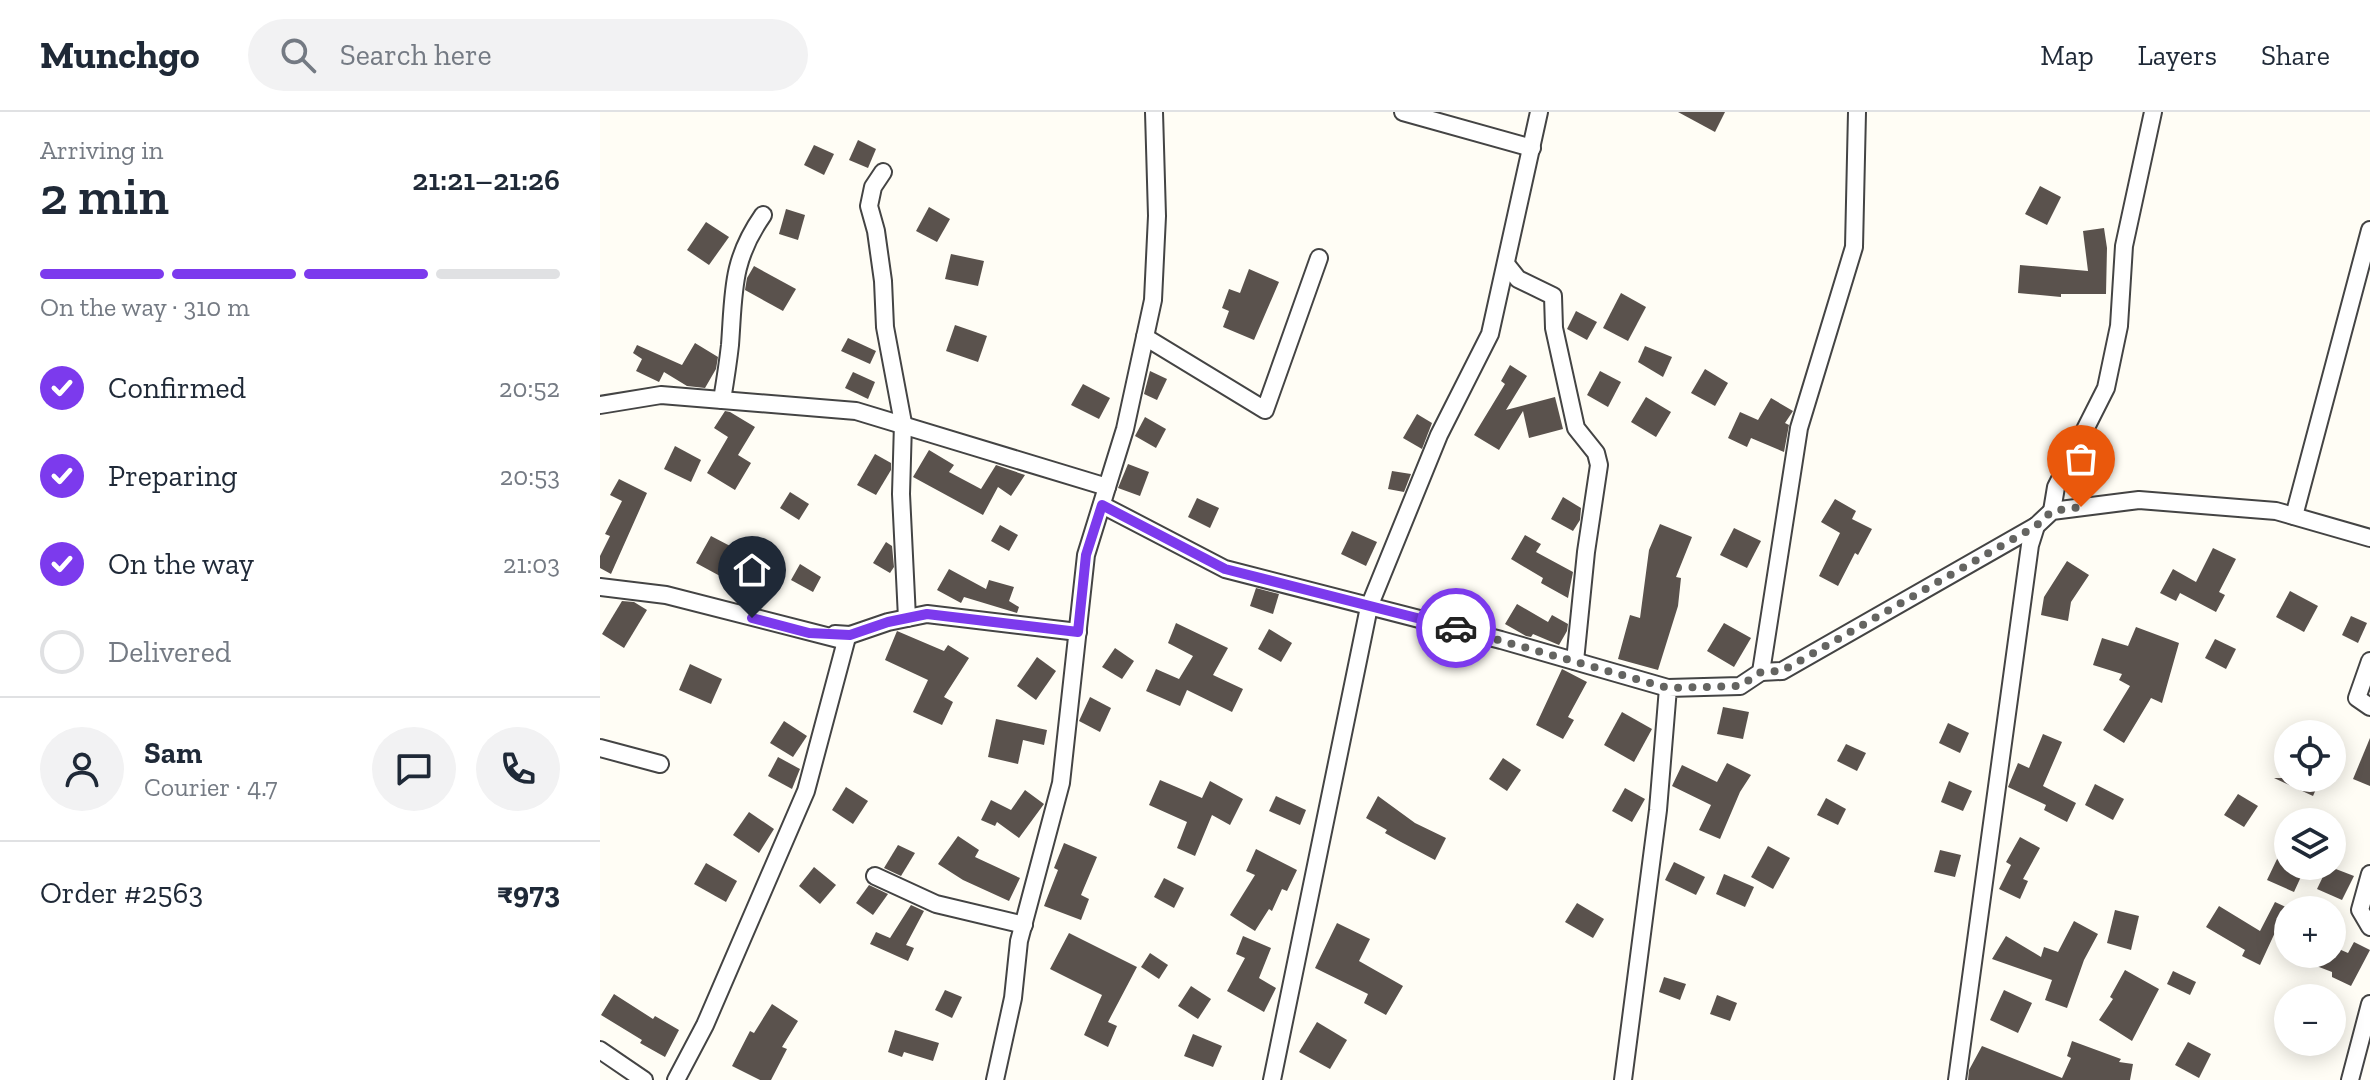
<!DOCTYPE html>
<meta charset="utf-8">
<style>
:root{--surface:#fff;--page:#f2f2f3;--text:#1f2937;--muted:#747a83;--line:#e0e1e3;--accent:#7c3aed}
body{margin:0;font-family:"Zilla Slab",serif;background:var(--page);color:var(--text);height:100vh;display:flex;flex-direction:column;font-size:30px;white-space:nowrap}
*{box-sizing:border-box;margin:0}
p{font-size:26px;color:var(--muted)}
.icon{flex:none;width:44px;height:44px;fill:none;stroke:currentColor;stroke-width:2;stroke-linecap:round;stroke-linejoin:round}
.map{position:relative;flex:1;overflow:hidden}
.sheet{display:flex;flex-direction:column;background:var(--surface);width:600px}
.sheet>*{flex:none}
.controls{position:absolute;left:1674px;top:608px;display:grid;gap:16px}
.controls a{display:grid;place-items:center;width:72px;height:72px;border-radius:50%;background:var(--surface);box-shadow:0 4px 20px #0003;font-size:40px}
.pin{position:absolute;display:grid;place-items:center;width:68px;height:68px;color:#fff;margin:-82px -34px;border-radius:50% 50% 50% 0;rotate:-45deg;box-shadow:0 0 8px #0007}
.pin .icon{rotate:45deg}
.courier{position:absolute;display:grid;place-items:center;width:80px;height:80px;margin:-40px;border:6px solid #7c3aed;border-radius:50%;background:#fff;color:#222;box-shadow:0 2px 10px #0007}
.head em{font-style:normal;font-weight:600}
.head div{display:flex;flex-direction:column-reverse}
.head{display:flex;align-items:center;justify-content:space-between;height:136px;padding:0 40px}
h1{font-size:52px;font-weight:600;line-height:60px}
.bar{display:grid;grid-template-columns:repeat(4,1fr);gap:12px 8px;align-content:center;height:96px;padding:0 40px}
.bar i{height:10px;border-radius:6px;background:var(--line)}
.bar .active{background:var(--accent)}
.bar p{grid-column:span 4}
.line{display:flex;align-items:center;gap:20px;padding:0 40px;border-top:2px solid var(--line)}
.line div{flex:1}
.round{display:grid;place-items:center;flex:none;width:84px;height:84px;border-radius:42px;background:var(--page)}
ol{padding:0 40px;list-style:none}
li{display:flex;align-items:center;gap:24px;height:88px}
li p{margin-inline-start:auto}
li .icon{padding:8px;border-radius:50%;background:var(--accent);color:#fff;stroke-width:4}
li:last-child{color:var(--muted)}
li i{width:44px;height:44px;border:4px solid var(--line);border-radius:50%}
header{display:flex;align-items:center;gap:48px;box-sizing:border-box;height:112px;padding:0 40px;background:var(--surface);border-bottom:2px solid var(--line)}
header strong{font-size:38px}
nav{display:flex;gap:44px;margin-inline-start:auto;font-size:28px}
.search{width:560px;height:72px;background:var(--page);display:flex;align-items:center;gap:20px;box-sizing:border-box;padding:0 28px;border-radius:44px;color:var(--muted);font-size:30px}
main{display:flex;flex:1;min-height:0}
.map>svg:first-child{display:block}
.building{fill:#5a524d}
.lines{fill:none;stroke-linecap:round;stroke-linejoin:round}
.street-casing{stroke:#444;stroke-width:20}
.street{stroke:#fff;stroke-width:16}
.done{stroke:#646461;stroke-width:8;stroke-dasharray:0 14.4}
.route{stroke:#7c3aed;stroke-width:10}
</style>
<header>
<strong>Munchgo</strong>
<div class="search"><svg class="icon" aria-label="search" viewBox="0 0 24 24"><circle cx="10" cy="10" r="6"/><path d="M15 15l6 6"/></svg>Search here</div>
<nav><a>Map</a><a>Layers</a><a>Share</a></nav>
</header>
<main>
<section class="sheet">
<div class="head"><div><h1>2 min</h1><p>Arriving in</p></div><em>21:21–21:26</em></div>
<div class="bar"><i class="active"></i><i class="active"></i><i class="active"></i><i></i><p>On the way · 310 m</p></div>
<ol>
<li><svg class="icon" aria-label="check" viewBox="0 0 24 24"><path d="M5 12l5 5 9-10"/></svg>Confirmed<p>20:52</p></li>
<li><svg class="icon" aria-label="check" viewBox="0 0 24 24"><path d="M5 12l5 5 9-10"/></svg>Preparing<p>20:53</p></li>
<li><svg class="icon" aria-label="check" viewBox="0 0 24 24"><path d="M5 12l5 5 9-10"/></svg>On the way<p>21:03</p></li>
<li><i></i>Delivered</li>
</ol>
<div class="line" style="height:144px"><a class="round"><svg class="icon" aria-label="person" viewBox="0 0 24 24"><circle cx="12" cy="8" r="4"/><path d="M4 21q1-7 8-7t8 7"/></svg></a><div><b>Sam</b><p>Courier · 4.7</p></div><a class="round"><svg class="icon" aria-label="chat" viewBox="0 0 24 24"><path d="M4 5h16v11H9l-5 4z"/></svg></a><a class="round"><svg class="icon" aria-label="phone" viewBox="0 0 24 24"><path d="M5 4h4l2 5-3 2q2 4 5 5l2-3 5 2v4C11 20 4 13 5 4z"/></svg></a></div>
<div class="line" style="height:104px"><div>Order #2563</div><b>₹973</b></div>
</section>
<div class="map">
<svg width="1770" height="968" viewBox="0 0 1770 968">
<rect width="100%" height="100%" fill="#fffdf5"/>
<g class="building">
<polygon points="1078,0 1125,0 1115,20"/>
<polygon points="258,28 276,37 268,56 249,48"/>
<polygon points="214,33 234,42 224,63 204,53"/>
<polygon points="1440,74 1461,85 1447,113 1425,102"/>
<polygon points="329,95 350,107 337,130 316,119"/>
<polygon points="186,97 205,103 198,128 179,122"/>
<polygon points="106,110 129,125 109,153 87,138"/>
<polygon points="1504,116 1507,136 1506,182 1461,182 1461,185 1418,181 1420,153 1488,159 1483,119"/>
<polygon points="351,142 384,149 378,174 345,167"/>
<polygon points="154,154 196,177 183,199 145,178 147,166"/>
<polygon points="649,157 679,170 654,228 623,215 629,199 622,196 629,177 640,181"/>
<polygon points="1021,181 1046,195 1028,229 1003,216"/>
<polygon points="976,199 997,210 987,228 967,217"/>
<polygon points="355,213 387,224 378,250 346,239"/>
<polygon points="248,226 276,239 270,252 241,239"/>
<polygon points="95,231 118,245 116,257 105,276 87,274 64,260 59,270 36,259 42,247 33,241 37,233 82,253"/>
<polygon points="1045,234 1072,245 1063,265 1038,250"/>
<polygon points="910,253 927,264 906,298 955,285 963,317 929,326 923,299 899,338 874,323 905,272 901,269"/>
<polygon points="1105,257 1128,271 1115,294 1091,281"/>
<polygon points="550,259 567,267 557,288 544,282"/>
<polygon points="1000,259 1021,270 1008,295 987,283"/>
<polygon points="253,260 275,270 268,287 245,276"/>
<polygon points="483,272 510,286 499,307 471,293"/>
<polygon points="1046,285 1071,300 1056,325 1031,310"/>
<polygon points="1171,286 1193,299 1185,311 1189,313 1184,340 1151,326 1147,335 1128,326 1140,300 1158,308"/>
<polygon points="125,299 130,300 155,315 138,343 151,351 135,378 107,361 128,325 114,316"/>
<polygon points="817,302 832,311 822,337 803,326"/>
<polygon points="545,305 566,317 556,336 535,324"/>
<polygon points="75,334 101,348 91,370 64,357"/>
<polygon points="329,338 354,353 349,360 381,377 396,353 425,363 411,384 398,375 383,403 313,365"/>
<polygon points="275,342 291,351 291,358 276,383 257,373"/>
<polygon points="528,352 549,360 540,384 518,376"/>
<polygon points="792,359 811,362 804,380 788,377"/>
<polygon points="19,367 47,381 11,462 0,456 0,444 10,424 5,422 22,389 10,383"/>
<polygon points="190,380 209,392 199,408 180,396"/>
<polygon points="963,385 981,396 980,408 973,419 951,407"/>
<polygon points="597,386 619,396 610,416 588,405"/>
<polygon points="1235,387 1256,399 1252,407 1272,417 1258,443 1255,441 1238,474 1219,464 1240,421 1221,410"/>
<polygon points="1060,412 1092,425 1076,465 1081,466 1078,494 1058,558 1018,547 1030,503 1040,506 1049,438"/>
<polygon points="400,413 418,423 409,439 391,429"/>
<polygon points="1134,416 1161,429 1147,456 1120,443"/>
<polygon points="752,419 777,430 766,454 741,442"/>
<polygon points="925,423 941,432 936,440 973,460 968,486 941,471 943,466 911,447"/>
<polygon points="111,424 170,455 158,477 123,458 120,464 96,451"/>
<polygon points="286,430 292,434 294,455 290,461 273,451"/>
<polygon points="1613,436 1636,447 1619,480 1625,483 1616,500 1580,481 1576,489 1560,481 1573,457 1596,470"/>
<polygon points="1467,449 1489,463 1471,490 1468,509 1441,503 1444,485"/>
<polygon points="200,452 221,465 213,480 191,468"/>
<polygon points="349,457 386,477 389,468 414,475 409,489 419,495 417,501 364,485 361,491 337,478"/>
<polygon points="656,476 679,482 673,502 650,494"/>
<polygon points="1690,479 1718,494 1704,520 1676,505"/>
<polygon points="22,489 34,490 47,498 24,536 2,522"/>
<polygon points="917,492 948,510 952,503 968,512 967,519 959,533 933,522 931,525 926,524 905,512"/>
<polygon points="1751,504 1767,511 1758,531 1742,523"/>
<polygon points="576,511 628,536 613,563 643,577 632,600 587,578 580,594 546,579 556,557 579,567 593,544 568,531"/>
<polygon points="1124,511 1151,526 1134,555 1107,539"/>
<polygon points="1536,515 1579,531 1562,591 1551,586 1524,631 1503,618 1530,574 1519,568 1522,562 1493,553 1502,526 1528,534"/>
<polygon points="669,517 692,531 681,550 658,537"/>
<polygon points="297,519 344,539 348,533 369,546 344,585 353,590 342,613 313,600 328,568 285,548"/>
<polygon points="1615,527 1636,537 1626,557 1605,546"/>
<polygon points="515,536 534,549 522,567 502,555"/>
<polygon points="437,545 456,559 436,588 417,574"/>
<polygon points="90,552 122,567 111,592 79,578"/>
<polygon points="962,557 987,570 968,605 974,608 963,627 936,613"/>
<polygon points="490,585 511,596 500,620 479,609"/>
<polygon points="1123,595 1149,600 1143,627 1117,622"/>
<polygon points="1022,600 1052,617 1034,650 1004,633"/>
<polygon points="396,607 447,618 444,633 423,628 418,652 388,645"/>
<polygon points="184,609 207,624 193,645 170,631"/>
<polygon points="1348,611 1369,621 1360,641 1339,631"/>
<polygon points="1443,622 1462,630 1443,674 1476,691 1467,710 1444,698 1446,693 1408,675 1418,651 1429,656"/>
<polygon points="1770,626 1770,674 1753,667"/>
<polygon points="1246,632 1266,641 1257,659 1237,649"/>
<polygon points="178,645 200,657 192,677 168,664"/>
<polygon points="903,646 921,658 907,679 889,667"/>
<polygon points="1127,651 1151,663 1140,680 1120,727 1099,718 1111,693 1072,674 1082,653 1117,670"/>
<polygon points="1674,666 1721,666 1713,684"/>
<polygon points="560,668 602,686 610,669 643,687 630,713 612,703 595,744 577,736 587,710 549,693"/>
<polygon points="1349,669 1372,679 1363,699 1341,690"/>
<polygon points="1495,672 1524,687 1513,708 1485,693"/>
<polygon points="246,675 268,689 253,712 232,698"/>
<polygon points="1025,676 1045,687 1032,710 1012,699"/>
<polygon points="425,678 444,692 419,726 397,710 395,714 381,708 391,688 411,698"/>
<polygon points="1638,682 1658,694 1644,715 1624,703"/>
<polygon points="676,684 706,698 700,713 669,699"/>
<polygon points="778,684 815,711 846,726 835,748 801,730 785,721 787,718 766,706"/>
<polygon points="1226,686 1246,697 1238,713 1217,703"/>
<polygon points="149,700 174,717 159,741 133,723"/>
<polygon points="358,724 379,738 375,745 420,766 409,789 363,768 338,752"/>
<polygon points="1420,725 1440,736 1423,767 1428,769 1420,787 1399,777 1411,753 1406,750"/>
<polygon points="464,731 497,745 481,783 489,787 481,808 444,794 458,758 454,756"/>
<polygon points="298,733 315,741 301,764 284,756"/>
<polygon points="1168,734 1190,746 1173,777 1151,765"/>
<polygon points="656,737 697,758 687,779 682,777 672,799 669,797 655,819 630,803 655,763 646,759"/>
<polygon points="1340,738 1361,743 1355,765 1334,760"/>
<polygon points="1678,745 1688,750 1688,754 1704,758 1694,780 1667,768"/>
<polygon points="1074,750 1105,765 1096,783 1065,768"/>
<polygon points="106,751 137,769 126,790 94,772"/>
<polygon points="1728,754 1754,764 1742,788 1717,777"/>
<polygon points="214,755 236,773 220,792 199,774"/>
<polygon points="1124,762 1154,775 1145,795 1116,782"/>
<polygon points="564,766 584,776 574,796 554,785"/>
<polygon points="269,773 288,782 273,803 256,791"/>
<polygon points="1675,790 1688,796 1688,819 1678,814 1660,853 1642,844 1645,838 1606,815 1619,794 1660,819"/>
<polygon points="977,791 1004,807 993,826 965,810"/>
<polygon points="311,793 324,799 306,833 314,836 308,849 270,832 276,820 290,826"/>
<polygon points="1515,798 1539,804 1531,838 1507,831"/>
<polygon points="1474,809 1498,822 1484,848 1467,896 1445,888 1452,868 1392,847 1406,824 1441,845 1444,835 1458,840"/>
<polygon points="737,811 770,827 759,849 803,874 786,903 764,891 768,882 715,856"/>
<polygon points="469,821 537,855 508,910 517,914 508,935 484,923 502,883 450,857"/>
<polygon points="643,824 671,836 659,866 676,876 664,900 627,879 645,846 636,842"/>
<polygon points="1754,830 1770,838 1751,874 1732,865 1732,860 1688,843 1732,842 1732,834 1748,841"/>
<polygon points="550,841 568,853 559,867 541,855"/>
<polygon points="1525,858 1559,877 1532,929 1499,908 1513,887 1510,885"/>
<polygon points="1573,859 1596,870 1590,883 1567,872"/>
<polygon points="1064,865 1086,872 1080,888 1059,880"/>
<polygon points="591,874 611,887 598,907 578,894"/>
<polygon points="345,878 362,885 352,906 335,898"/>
<polygon points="1404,878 1432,891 1418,921 1390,908"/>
<polygon points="14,882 53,907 55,904 79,918 65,945 40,931 42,928 1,903"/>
<polygon points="1117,883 1137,891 1130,909 1110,902"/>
<polygon points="172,892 198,909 182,935 187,937 171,968 160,968 132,954 150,919 154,921"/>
<polygon points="717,910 747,928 730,957 699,940"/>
<polygon points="295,918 339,931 333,949 304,940 302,945 288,940"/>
<polygon points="593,922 622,934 613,955 584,944"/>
<polygon points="1472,929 1521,947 1519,950 1533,952 1530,968 1368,968 1369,958 1382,934 1462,966 1471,946 1467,944"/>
<polygon points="1588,930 1611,942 1599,966 1575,953"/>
</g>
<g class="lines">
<g class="street-casing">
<g id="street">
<polyline points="803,0 932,36"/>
<polyline points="283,60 273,75 269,94 276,119 283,169 285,215 303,311 301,382 307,506"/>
<polyline points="906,152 918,167 953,184 954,216 976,316 996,341 999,353 986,440 975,549"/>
<polyline points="545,225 665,298 719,146"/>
<path d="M 122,288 C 125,270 128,251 130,233 C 134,179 131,149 163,103"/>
<polyline points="0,293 61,283 256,299 507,375"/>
<polyline points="502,393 625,457 901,528 1068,576"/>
<polyline points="1452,399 1456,375 1506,276 1519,214 1524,134 1553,0"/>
<polyline points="1694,404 1770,118"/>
<polyline points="0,475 66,483 246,529 206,679 105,913 76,968"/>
<polyline points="235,522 250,523 288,510 327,502 478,520"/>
<polyline points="1770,549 1757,586 1770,595"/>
<polyline points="1161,560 1182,559 1436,414"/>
<polyline points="0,636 60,652"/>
<polyline points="1770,762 1760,798 1770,815"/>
<polyline points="275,764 336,792 424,813"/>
<polyline points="0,938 44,968"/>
<polyline points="395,968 413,886 419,829 461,671 486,443 525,317 553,188 557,104 554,0"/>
<polyline points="672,968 769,495 839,323 890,222 939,0"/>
<polyline points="1023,968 1058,698 1068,576 1140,574 1161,560 1199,316 1254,135 1257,0"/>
<polyline points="1357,968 1430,433 1436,414 1452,399 1539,388 1676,399 1770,426"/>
<polyline points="1750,968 1770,892"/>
</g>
</g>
<use href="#street" class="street"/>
</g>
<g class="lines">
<polyline class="done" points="856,516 1068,576 1140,574 1161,560 1182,559 1436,414 1452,399 1481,395"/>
<polyline class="route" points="152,506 209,521 250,523 288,510 327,502 478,520 486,443 502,393 625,457 856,516"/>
</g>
</svg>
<div class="controls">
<a><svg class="icon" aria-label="locate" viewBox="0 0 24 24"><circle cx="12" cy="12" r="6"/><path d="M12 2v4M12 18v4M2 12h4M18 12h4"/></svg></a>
<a><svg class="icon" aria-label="layers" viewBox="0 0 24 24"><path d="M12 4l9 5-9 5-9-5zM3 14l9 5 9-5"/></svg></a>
<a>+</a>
<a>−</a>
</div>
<div class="pin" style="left:1481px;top:395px;background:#ea580c"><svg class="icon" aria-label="bag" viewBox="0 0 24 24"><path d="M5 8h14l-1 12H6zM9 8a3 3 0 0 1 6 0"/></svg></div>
<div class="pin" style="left:152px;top:506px;background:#1f2937"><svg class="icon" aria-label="home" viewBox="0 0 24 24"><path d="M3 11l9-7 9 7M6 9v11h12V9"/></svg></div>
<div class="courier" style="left:856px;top:516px"><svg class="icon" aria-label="car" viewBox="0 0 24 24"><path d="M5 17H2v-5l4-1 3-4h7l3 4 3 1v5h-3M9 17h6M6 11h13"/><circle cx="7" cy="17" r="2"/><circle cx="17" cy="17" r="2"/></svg></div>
</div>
</main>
